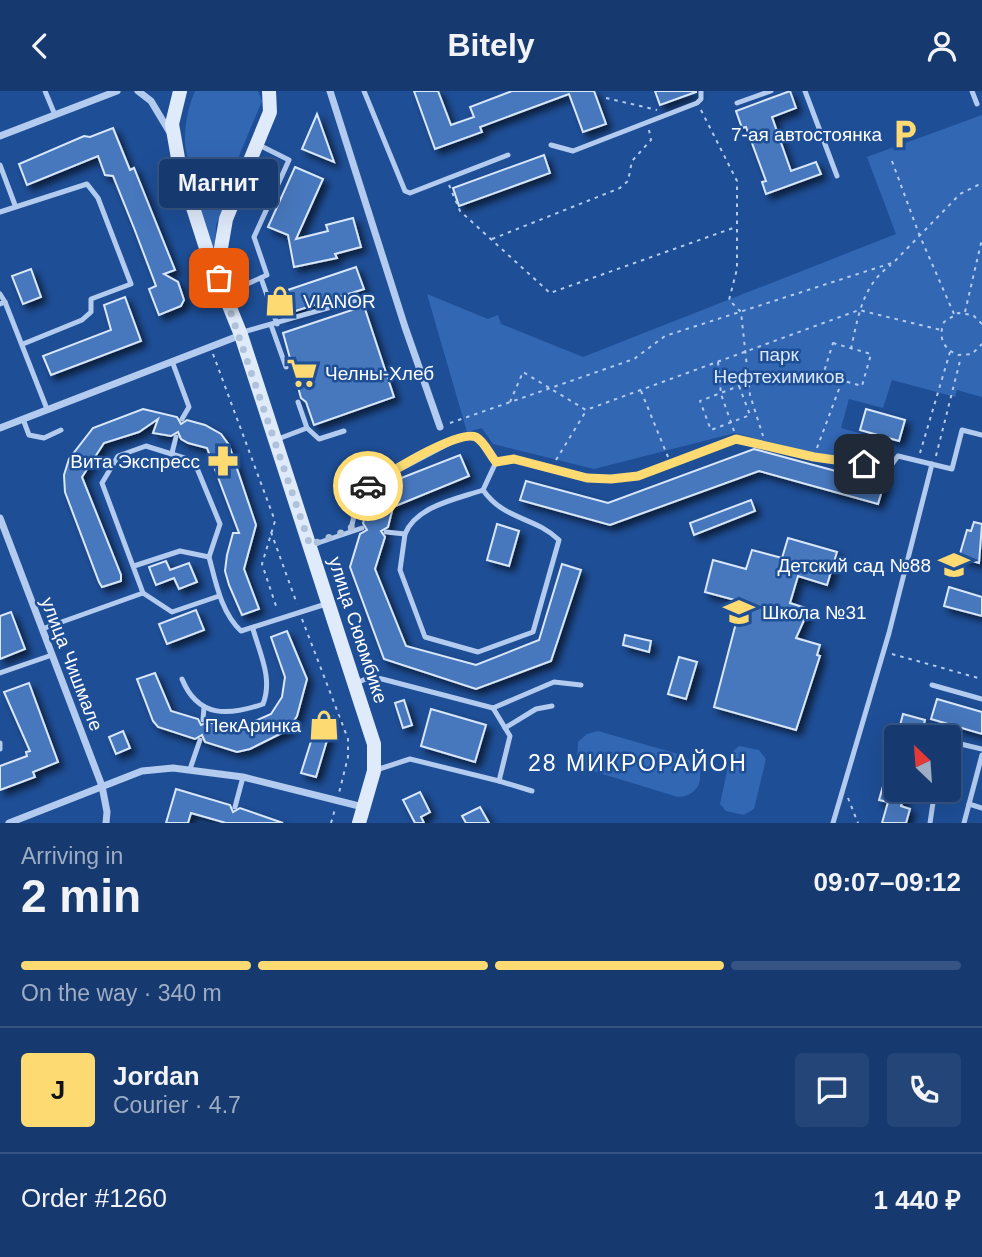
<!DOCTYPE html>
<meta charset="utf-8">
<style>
:root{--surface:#163a70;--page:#234578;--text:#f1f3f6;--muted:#9eadc3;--line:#355483;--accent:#fdda72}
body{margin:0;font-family:Helvetica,sans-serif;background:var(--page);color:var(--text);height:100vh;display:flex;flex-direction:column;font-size:26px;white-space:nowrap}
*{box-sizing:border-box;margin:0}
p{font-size:23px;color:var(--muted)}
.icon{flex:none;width:38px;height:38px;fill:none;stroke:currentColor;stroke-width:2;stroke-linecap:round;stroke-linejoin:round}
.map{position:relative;height:732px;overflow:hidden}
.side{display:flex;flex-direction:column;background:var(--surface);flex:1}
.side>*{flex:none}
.needle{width:46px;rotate:335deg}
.buttons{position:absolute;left:884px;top:634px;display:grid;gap:14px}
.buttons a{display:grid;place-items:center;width:77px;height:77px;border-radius:7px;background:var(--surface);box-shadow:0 7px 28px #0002,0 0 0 2px var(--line);font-size:35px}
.pin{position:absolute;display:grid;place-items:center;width:60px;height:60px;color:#fff;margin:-30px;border-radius:14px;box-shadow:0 4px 10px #0006}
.courier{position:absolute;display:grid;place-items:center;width:70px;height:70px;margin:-35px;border:5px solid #fdda72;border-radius:50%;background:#fff;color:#222;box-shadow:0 2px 9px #0007}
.bubble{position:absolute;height:49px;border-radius:7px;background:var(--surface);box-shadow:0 7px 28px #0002,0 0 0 2px var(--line);font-size:23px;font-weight:800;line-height:49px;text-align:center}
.head em{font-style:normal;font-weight:800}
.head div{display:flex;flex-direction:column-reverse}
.head{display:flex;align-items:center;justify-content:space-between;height:119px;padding:0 21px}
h1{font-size:46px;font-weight:800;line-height:52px}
.bar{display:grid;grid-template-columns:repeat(4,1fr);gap:10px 7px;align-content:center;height:84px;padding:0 21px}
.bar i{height:9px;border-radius:5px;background:var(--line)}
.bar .selected{background:var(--accent)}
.bar p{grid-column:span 4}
.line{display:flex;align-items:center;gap:18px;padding:0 21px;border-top:2px solid var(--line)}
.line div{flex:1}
.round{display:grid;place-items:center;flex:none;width:74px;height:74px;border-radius:7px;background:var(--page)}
header{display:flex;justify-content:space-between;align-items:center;height:91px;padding:0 21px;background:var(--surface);font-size:32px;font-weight:800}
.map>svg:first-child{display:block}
.green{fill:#3267b4}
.building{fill:#4777bc;stroke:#d9e7fb;stroke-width:2;filter:url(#shadow)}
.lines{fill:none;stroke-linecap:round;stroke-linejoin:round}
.path{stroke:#b2cbef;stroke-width:2;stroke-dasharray:3.5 5;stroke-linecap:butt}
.lane{stroke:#b2cbef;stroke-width:5}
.street{stroke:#b2cbef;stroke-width:7}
.secondary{stroke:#dfeafb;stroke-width:14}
.done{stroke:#b0c1da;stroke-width:7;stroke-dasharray:0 12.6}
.route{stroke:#fdda72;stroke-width:9}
.labels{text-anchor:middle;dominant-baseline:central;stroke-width:5;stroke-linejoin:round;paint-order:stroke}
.poi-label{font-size:19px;fill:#fff;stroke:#1e4e96;text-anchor:end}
.park-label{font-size:19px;fill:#d9e7fb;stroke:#1e4e96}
.street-label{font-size:19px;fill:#fff;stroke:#1e4e96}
.quarter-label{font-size:23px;letter-spacing:2px;fill:#fff;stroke:#1e4e96}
</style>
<header><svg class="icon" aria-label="back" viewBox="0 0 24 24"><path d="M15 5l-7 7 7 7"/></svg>Bitely<svg class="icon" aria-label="person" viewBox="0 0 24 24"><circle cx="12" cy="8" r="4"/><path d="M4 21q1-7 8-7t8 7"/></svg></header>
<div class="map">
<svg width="982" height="732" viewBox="0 0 982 732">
<defs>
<filter id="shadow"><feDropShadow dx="5" dy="5" stdDeviation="3.5" flood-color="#0009"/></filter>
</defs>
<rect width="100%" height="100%" fill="#1e4e96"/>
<g class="green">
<path d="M 195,0 L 258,0 L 262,10 L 236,72 L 229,81 L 211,89 C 174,80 184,24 195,0 Z"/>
<polygon points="982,24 982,306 957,299 955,306 892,289 883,317 849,308 841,337 877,347 871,367 836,358 833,368 735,342 594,378 493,353 482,337 467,341 427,203 488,228 498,224 501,233 583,266 896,143 867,66"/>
<polygon points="230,102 216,134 215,166 197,109 213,111"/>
<path d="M 598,640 L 685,665 L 700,679 C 702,695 694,705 678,706 L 583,677 L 577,667 L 578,651 L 587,643 Z"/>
<polygon points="739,655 759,659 766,668 754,718 744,724 726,720 720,713 731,662"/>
</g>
<g class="building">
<polygon points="414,0 438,0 451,34 474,26 470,16 512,0 594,0 606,33 583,41 569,3 480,36 482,41 435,58"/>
<polygon points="655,0 696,0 696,1 660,14"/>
<polygon points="790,0 796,17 772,26 791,80 816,71 821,83 766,103 762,91 766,90 746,36 742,37 736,20"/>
<polygon points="317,23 334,71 302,58"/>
<polygon points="113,37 130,79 134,77 175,179 164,183 178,191 184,209 181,215 159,224 149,198 156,195 134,137 113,85 105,84 98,65 27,94 19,73 84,45 90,46"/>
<polygon points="544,64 550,82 459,115 453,97"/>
<polygon points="295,76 323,88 296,148 328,140 326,134 353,127 361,156 335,163 337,167 294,176 288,144 268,136"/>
<polygon points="356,176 364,198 283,224 276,203"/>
<polygon points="31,178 41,206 23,213 12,185"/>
<polygon points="125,206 141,250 51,284 43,265 111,239 104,214"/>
<polygon points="364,215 394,306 314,334 306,311 301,307 283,242"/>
<polygon points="143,318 177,326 181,333 187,329 205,334 221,343 229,354 256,434 244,478 259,518 242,524 229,494 225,480 227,464 233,442 239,442 207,357 188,352 181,348 178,341 171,345 153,342 158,328 139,341 104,352 82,386 121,484 121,490 102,496 99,491 65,401 64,384 69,368 93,337"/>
<polygon points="866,318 905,329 899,350 860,339"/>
<polygon points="754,358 884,393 878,413 759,380 610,434 520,409 526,390 608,412"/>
<polygon points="460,364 469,385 393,416 388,436 381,440 385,446 375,478 406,555 476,574 539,549 562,473 581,479 551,570 476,598 384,568 350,476 360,443 367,439 363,432 373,398"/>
<polygon points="751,409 755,420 694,444 690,432"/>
<polygon points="974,431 982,433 979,472 959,466 967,439 971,440"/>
<polygon points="497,433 519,440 509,475 487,469"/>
<polygon points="788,447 837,461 827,494 798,485 790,512 809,518 796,547 820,554 817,564 820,565 796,639 714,616 736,532 740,533 746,512 705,501 713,469 746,478 752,459 782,467"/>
<polygon points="166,470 170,479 189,472 197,491 179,498 174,487 156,494 149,476"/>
<polygon points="949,496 982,506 982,525 944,515"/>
<polygon points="196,519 204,539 167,553 159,533"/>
<polygon points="11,521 25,558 0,568 0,525"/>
<polygon points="287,540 307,588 297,625 288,639 250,658 237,661 205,651 202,644 195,648 158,636 153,630 137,588 155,582 171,620 198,628 201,634 208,631 235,639 271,623 282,606 285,586 271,546"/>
<polygon points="625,544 651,550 649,561 623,554"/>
<polygon points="679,566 697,571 686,608 668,603"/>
<polygon points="29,592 58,671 33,681 35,686 0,699 0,675 27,665 26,661 30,660 4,601"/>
<polygon points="937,608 982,621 982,643 931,628"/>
<polygon points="404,609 412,634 403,637 395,612"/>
<polygon points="431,618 486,634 475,671 421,655"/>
<polygon points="320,622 334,626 316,686 301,682"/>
<polygon points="903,623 925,629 921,646 897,646"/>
<polygon points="123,640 130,657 116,663 109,646"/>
<polygon points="894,657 896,698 906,698 901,715 910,718 906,732 882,732 888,711 879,709"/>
<polygon points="176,698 230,714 233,721 240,717 283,732 226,732 191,722 188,732 166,732"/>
<polygon points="420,701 430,721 421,726 424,732 415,732 403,709"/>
<polygon points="480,716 489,732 466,732 462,725"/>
</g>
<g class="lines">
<g class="path">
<polyline points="606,7 657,19"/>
<polyline points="701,19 737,90 737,178 729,209 741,221 750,304 763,345"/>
<polyline points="892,70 919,143 954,223"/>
<polyline points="449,94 460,120 550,202 736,136"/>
<polyline points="492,148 620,97 628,90 632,70 651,49 649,39"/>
<polyline points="895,170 960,103 982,92"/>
<polyline points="965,221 982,148"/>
<path d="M 982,233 L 973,224 L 958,222 L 944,231 C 938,246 943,258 958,264 L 972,263 L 982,253"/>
<polygon points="833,252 871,263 862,295 823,284"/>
<path d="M 851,258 C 858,225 863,193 891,174"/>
<polyline points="213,263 275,430 262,473 277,518"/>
<polyline points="718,271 721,303 734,340"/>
<polygon points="739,295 750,324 711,339 700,310"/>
<polyline points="641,300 668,366"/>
<polyline points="510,311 523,281 586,319 859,219 941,239"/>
<polyline points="450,332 634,268 665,245 895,171"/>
<polyline points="817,357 842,290"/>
<polyline points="920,362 950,261"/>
<polyline points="936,365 961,266"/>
<polyline points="556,369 586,320"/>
<polyline points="271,441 297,513"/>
<polyline points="302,528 348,648 348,666 339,702"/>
<polyline points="892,563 982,588"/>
<polyline points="848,707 858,732"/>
<polyline points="331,732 335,718"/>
</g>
<g class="lane">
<polyline points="45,0 55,24"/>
<polyline points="364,0 405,100 410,102 508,64"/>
<polyline points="805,0 837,85"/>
<polyline points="972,0 977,13"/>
<polyline points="737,12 771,0"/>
<polyline points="551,54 573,60 697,12 701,8 701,0"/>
<polyline points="0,74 15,114"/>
<polyline points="0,121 87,93 98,107 131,193 91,208 91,221 82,229 23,253"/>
<polyline points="261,187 277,233"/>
<polyline points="0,203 5,211 0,213"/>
<polyline points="225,203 267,184 254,146 289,69 259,54"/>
<polyline points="5,211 47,318"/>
<polyline points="271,234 286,276"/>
<polyline points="243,241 363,207"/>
<polyline points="172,270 189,316 182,328"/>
<polyline points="23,328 29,344 44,347 61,339"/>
<polyline points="307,337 319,348 344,340"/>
<polyline points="278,348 307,337 298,311"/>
<polyline points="172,362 176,346"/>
<polyline points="351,438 357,412 368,395 463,345 480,347 496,371 514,367 587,387 611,388 638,385 736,348 814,366 889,377 898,365 952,378 962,339 982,344"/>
<path d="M 386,441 L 405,443 C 416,415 457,408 483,399 L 496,371"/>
<path d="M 405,443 L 400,479 L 425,546 L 478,561 L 533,541 L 559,449 C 534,425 505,430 483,399"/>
<polyline points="312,454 362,437"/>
<path d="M 209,466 C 216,492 221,521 241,540 L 326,513"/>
<polyline points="143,502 172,521 219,505"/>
<polyline points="42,538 143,502 102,392 118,365 146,355 194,370 220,433 209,466 180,460 134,475"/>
<polyline points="0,582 52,564"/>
<path d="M 182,588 C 198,627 228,625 263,613 C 273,588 260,563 253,538"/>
<polyline points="356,592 371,586 382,588 493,617 554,591 581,594"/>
<polyline points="932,594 982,608"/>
<polyline points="203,629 204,616"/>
<polyline points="505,637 536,618 552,615"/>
<polyline points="948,650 982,658"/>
<polyline points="0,652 0,658"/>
<polyline points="190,678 200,649"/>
<polyline points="376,679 410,668 499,690 510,645 493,617"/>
<polyline points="499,690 532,700"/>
<polyline points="969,713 982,717"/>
<polyline points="235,716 243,686"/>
<polyline points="833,732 889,542 932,373"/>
<polyline points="930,732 935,698"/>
<polyline points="964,732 982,664"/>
</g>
<g class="street">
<polyline points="138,0 151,10 169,40"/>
<polyline points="330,0 405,236 440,336"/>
<polyline points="0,45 117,0"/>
<polyline points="0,337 241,244"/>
<polyline points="0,427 102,695 107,721 106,732"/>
<polyline points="9,732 142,680 173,677 243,686 363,716"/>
</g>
<g class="secondary">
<polyline points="180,0 172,33 179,73 207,160 241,244 374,653 374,680 359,732"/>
<path d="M 183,78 C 200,100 220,103 242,84"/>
<polyline points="224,189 221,157 226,128 270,21 269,0"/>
</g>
</g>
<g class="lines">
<polyline class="done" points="219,187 310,454 351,438 356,412 368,395"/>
<path class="route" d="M 368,395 C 386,384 458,338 476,346 C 484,350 490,364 496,371 L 514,368 L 587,387 L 611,388 L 638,385 L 736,348 L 814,366 L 864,373"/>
</g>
<defs>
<g id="parking-bare" transform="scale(2.415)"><path d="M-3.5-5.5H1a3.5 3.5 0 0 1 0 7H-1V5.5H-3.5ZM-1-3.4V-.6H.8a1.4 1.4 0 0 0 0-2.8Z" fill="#fdda72" stroke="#1e4e96" stroke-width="2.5" paint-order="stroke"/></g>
<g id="shop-bare" transform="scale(2.415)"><path d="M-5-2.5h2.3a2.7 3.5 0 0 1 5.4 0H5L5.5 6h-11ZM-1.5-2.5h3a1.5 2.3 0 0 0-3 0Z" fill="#fdda72" stroke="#1e4e96" stroke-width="2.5" paint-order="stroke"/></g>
<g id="supermarket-bare" transform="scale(2.415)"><path d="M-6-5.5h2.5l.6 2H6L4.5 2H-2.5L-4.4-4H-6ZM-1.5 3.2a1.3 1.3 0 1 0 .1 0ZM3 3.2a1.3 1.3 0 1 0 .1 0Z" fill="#fdda72" stroke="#1e4e96" stroke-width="2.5" paint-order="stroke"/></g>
<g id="pharmacy-bare" transform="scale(2.415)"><path d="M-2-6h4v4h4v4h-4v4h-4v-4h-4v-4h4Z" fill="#fdda72" stroke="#1e4e96" stroke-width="2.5" paint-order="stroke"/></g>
<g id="school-bare" transform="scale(2.415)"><path d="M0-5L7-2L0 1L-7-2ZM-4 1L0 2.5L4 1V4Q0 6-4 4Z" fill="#fdda72" stroke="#1e4e96" stroke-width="2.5" paint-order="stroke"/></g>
</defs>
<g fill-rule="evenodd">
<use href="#parking-bare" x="905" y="43"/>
<use href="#shop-bare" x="280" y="210"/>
<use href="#supermarket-bare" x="302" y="282"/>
<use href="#pharmacy-bare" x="223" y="370"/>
<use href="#school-bare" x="954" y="474"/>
<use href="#school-bare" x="739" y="521"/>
<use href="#shop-bare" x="324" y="634"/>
</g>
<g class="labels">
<g class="poi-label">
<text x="882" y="43">7-ая автостоянка</text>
<text x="303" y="210" text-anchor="start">VIANOR</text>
<text x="325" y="282" text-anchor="start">Челны-Хлеб</text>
<text x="200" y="370">Вита Экспресс</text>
<text x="931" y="474">Детский сад №88</text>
<text x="762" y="521" text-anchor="start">Школа №31</text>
<text x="301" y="634">ПекАринка</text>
</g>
<g class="park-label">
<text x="779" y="263">парк<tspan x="779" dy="22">Нефтехимиков</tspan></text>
</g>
<g class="street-label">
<text transform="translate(358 539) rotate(72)">улица Сююмбике</text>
<text transform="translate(72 573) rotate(69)">улица Чишмале</text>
</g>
<g class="quarter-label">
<text x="638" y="672">28 МИКРОРАЙОН</text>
</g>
</g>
</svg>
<div class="buttons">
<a><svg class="needle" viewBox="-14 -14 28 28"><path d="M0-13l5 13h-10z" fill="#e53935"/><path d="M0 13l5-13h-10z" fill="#9eadc3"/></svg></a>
</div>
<div class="pin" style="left:219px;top:187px;background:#ea580c"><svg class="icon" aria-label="bag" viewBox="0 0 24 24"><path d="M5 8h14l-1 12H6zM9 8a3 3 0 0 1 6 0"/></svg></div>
<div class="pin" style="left:864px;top:373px;background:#1f2937"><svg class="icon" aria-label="home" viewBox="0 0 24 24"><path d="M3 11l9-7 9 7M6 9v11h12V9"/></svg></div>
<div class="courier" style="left:368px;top:395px"><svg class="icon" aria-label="car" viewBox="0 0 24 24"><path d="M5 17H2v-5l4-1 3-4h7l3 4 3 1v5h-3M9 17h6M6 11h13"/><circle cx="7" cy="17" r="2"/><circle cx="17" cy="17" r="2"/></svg></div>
<div class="bubble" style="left:159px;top:68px;width:119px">Магнит</div>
</div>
<section class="side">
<div class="head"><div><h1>2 min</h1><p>Arriving in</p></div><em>09:07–09:12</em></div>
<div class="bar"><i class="selected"></i><i class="selected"></i><i class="selected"></i><i></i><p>On the way · 340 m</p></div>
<div class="line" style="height:126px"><b class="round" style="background:var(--accent);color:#111">J</b><div><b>Jordan</b><p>Courier · 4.7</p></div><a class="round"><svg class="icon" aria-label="chat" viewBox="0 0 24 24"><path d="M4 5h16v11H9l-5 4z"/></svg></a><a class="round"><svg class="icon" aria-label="phone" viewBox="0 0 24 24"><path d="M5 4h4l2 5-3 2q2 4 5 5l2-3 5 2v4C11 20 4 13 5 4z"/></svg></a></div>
<div class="line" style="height:91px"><div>Order #1260</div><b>1 440 ₽</b></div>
</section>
